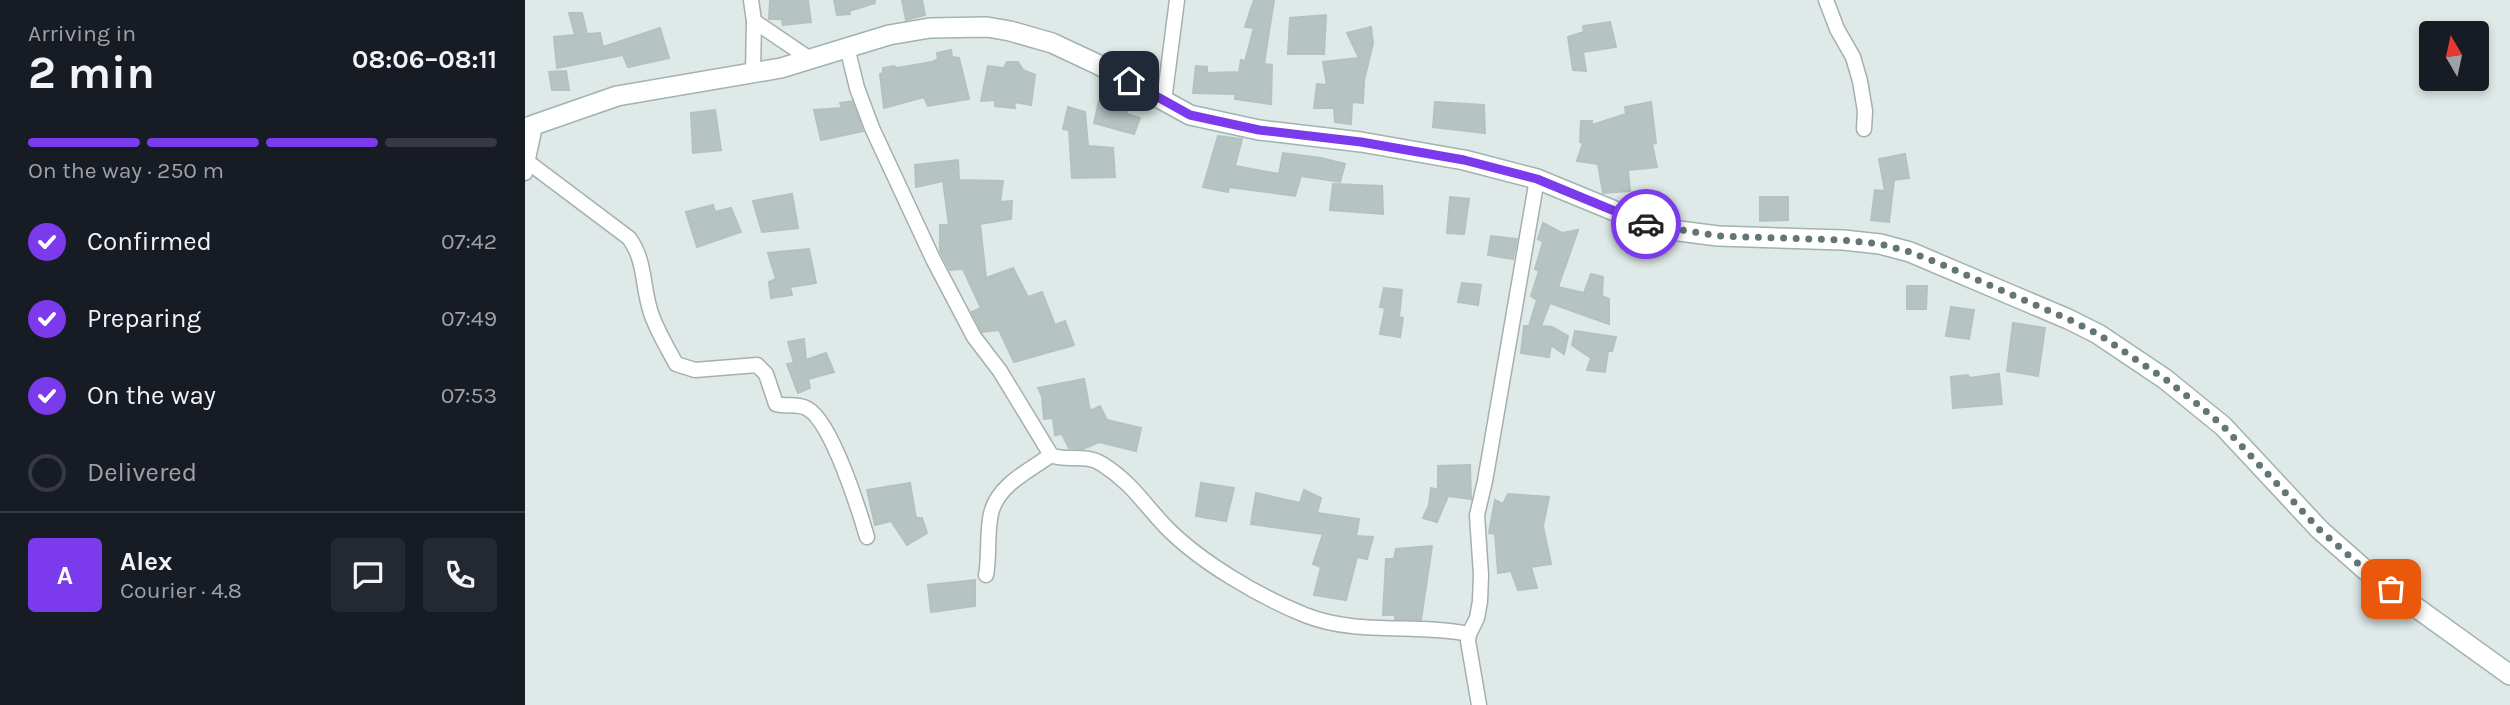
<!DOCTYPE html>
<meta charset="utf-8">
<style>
:root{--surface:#171b24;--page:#242831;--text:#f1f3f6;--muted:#9ea1a6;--line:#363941;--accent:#7c3aed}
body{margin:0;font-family:Karla,sans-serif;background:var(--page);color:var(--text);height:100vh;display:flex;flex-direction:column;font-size:26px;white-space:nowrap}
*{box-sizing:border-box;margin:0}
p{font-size:23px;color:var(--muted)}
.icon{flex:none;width:38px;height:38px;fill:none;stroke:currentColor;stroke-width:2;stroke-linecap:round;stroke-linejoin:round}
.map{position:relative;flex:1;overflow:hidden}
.sheet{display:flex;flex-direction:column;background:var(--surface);width:525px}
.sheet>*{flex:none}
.needle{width:46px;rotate:351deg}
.buttons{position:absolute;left:1894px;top:21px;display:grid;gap:14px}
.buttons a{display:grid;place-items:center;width:70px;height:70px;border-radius:7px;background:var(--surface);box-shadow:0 4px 10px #0003;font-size:35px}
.pin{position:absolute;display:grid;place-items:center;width:60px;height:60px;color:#fff;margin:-30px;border-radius:14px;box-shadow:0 4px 10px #0006}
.courier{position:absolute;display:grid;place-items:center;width:70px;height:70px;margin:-35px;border:5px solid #7c3aed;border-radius:50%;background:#fff;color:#222;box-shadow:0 2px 9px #0007}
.head em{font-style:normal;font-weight:700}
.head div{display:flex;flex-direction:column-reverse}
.head{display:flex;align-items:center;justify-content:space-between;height:119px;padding:0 28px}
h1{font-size:46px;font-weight:700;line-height:52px}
.bar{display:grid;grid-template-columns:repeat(4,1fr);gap:10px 7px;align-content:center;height:84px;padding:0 28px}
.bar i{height:9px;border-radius:5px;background:var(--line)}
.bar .active{background:var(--accent)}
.bar p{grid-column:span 4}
.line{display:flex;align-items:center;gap:18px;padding:0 28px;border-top:2px solid var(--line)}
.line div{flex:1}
.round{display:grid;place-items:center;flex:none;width:74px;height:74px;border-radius:7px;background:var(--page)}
ol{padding:0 28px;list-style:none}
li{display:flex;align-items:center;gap:21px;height:77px}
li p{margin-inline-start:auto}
li .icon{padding:7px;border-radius:50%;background:var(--accent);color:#fff;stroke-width:4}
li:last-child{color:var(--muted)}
li i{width:38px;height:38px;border:4px solid var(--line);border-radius:50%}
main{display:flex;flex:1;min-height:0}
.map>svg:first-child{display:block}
.building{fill:#b5c3c1;stroke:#b3c2bf;stroke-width:2}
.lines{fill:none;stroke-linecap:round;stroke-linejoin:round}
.minor-casing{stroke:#a3b0af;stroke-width:17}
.secondary-casing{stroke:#a0b3b1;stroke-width:22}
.minor{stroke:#fff;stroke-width:14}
.secondary{stroke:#fff;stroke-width:19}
.done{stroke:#647575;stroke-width:7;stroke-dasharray:0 12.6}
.route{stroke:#7c3aed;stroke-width:9}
</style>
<main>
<section class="sheet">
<div class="head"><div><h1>2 min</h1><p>Arriving in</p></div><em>08:06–08:11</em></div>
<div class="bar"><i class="active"></i><i class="active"></i><i class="active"></i><i></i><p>On the way · 250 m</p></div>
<ol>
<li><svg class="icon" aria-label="check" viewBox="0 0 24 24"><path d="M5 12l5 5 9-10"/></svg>Confirmed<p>07:42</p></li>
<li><svg class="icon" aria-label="check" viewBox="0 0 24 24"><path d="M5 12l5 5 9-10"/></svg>Preparing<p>07:49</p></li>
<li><svg class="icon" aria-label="check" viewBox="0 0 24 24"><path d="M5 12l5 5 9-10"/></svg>On the way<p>07:53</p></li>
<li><i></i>Delivered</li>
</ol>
<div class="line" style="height:126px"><b class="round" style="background:var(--accent);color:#fff">A</b><div><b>Alex</b><p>Courier · 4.8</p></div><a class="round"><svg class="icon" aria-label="chat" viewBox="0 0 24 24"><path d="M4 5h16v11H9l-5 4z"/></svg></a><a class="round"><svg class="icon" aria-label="phone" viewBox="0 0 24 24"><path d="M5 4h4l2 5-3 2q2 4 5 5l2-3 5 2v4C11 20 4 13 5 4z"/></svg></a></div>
</section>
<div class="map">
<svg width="1985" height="705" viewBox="0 0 1985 705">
<rect width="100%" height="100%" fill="#dfe9e7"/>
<g class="building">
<polygon points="245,0 283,0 286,22 258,25 257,19 244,19"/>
<polygon points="309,0 350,0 350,3 324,11 325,14 312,15"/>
<polygon points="377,0 397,0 400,15 381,20"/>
<polygon points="729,0 749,0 739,64 747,65 746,104 710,99 711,94 668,93 671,66 682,67 682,73 714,72 716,60 720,61 729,28 720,27"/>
<polygon points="44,13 57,13 62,34 75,33 78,47 135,28 144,58 103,67 98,55 32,68 29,37 50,35"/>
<polygon points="801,15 799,54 763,54 765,18"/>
<polygon points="1085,22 1091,47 1058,52 1061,71 1048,70 1043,37 1059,32 1058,26"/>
<polygon points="846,27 848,43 839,81 838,103 827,102 826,124 810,122 809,108 789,108 792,84 802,85 798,62 834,58 822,33"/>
<polygon points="426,50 427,57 434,58 444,99 403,106 399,97 359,108 355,74 358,73 358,68 369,66 372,68 407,62 413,59 412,53"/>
<polygon points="482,62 493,62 498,70 510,75 506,105 489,102 490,108 470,106 470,100 456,101 463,66 479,68"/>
<polygon points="41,71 44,90 27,90 24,72"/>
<polygon points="327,101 338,131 296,140 289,110 317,108 315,103"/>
<polygon points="574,101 602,107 602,114 615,118 609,134 569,123"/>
<polygon points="910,102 959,105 960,133 908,127"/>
<polygon points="1126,102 1131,143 1127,144 1132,167 1103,170 1105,191 1078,193 1073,164 1052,161 1058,143 1055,142 1056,121 1067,121 1067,125 1101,114 1100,107"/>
<polygon points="543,107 560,112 563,146 588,148 590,177 547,178 544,130 538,129"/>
<polygon points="190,110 196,150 168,153 166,113"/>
<polygon points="693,136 717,139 710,166 754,174 758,153 796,158 820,164 815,182 776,176 770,196 704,187 703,192 678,187"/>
<polygon points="1380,154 1384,178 1369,180 1364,222 1346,220 1350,190 1360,191 1354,159"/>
<polygon points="433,160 434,180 478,181 475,202 487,201 486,219 455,224 461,278 488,268 503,297 517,292 530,325 540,321 549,345 489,362 474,330 457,332 447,312 456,308 438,269 425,270 415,251 415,225 424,225 418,181 391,187 390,165"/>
<polygon points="808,184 857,186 858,214 805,210"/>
<polygon points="267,194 273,228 237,232 228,201"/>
<polygon points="925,197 944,199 939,234 922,233"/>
<polygon points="1235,197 1263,197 1263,220 1235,221"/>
<polygon points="188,205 190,212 206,208 216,232 172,247 161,212"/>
<polygon points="1018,223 1037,233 1053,230 1033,287 1059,293 1066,274 1078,277 1077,296 1084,299 1084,324 1025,303 1016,326 1027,327 1043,336 1039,354 1026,345 1024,357 996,353 999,326 1004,326 1012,300 1006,296 1014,271 1010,269 1018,242 1013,239"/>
<polygon points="966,236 992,239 988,259 963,255"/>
<polygon points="284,249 291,283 265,287 267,295 246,298 244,282 251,279 243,253"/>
<polygon points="937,283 956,285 953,305 933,302"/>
<polygon points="1382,286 1402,286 1401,309 1382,309"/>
<polygon points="859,288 877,290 874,317 878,318 875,337 855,334 860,308 855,307"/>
<polygon points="1426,307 1449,310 1444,339 1421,336"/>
<polygon points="1488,323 1520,328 1513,376 1482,371"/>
<polygon points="1050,331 1091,337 1087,351 1083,351 1080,372 1062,370 1066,358 1047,345"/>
<polygon points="279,339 281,360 301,353 309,372 283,379 285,388 273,393 262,364 269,363 263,342"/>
<polygon points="1474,374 1477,404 1428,408 1426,377 1443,375 1444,378"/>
<polygon points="559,379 565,411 575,406 582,420 616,428 611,451 574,442 558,449 544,448 537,434 530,435 528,418 519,419 517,396 513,388"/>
<polygon points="945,465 946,499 923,496 912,522 898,518 904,505 906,488 913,490 913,466"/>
<polygon points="385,483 391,518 397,518 402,533 382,545 366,521 350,525 342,490"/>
<polygon points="676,483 709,488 701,521 671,516"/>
<polygon points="779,490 796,498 792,513 834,519 831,536 848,537 842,559 832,557 821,600 789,595 796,567 788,564 798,534 726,524 731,493 775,503"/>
<polygon points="983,494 1024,497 1018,526 1026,564 1006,567 1012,588 993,590 986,571 973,573 970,534 964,533 970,500 978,504"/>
<polygon points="907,546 896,620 870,619 870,615 858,615 861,559 869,559 871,549"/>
<polygon points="450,580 450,606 406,612 403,585"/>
</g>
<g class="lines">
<g class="minor-casing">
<g id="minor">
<polyline points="226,0 229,21 228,72"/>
<polyline points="1301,0 1312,29 1328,57 1335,81 1340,111 1339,129"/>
<polyline points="229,21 285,59"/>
<path d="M 322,47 L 332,88 L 347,128 L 408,259 L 449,337 L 475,371 L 526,455 C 540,462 560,453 577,464 C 607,483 618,503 641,527 C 675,562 735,597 780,615 C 833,636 890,623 944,634 L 943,641 L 954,705"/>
<polyline points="639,101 652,0"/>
<path d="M 3,162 L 104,238 C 121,261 117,287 126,313 C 132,331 142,347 151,364 L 170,370 L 232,365 L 241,374 L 251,404 C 261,407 274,403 283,409 C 307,423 334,510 342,537"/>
<polyline points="0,173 10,126"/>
<path d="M 461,575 C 465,555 461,529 467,510 C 475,484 505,470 526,455"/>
<polyline points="944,634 952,618 955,601 956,575 952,515 960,481 1012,179"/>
</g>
</g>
<g class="secondary-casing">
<polyline id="secondary" points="0,128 92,96 256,68 364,35 405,28 462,27 485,31 527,43 574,65 665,115 734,130 836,142 939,160 1012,179 1131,228 1193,236 1318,240 1355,244 1385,252 1543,319 1573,334 1640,379 1698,426 1795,530 1846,575 1985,675"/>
</g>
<use href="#minor" class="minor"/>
<use href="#secondary" class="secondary"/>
</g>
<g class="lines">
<polyline class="done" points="1121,224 1193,236 1318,240 1355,244 1385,252 1416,264 1543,319 1573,334 1640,379 1676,407 1698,426 1795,530 1846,575 1866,589"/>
<polyline class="route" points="604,81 665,115 734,130 836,142 939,160 1012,179 1121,224"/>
</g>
</svg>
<div class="buttons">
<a><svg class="needle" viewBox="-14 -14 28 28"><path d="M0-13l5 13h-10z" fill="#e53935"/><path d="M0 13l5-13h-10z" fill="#9ea1a6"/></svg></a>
</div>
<div class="pin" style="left:1866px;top:589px;background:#ea580c"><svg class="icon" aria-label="bag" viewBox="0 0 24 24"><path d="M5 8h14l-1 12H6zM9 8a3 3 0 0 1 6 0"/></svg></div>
<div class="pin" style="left:604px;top:81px;background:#1f2937"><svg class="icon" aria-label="home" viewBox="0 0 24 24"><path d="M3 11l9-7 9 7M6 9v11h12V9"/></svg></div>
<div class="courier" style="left:1121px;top:224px"><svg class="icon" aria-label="car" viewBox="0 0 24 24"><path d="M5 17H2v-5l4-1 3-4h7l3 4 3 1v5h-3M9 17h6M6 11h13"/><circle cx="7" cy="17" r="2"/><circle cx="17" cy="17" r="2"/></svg></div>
</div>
</main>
